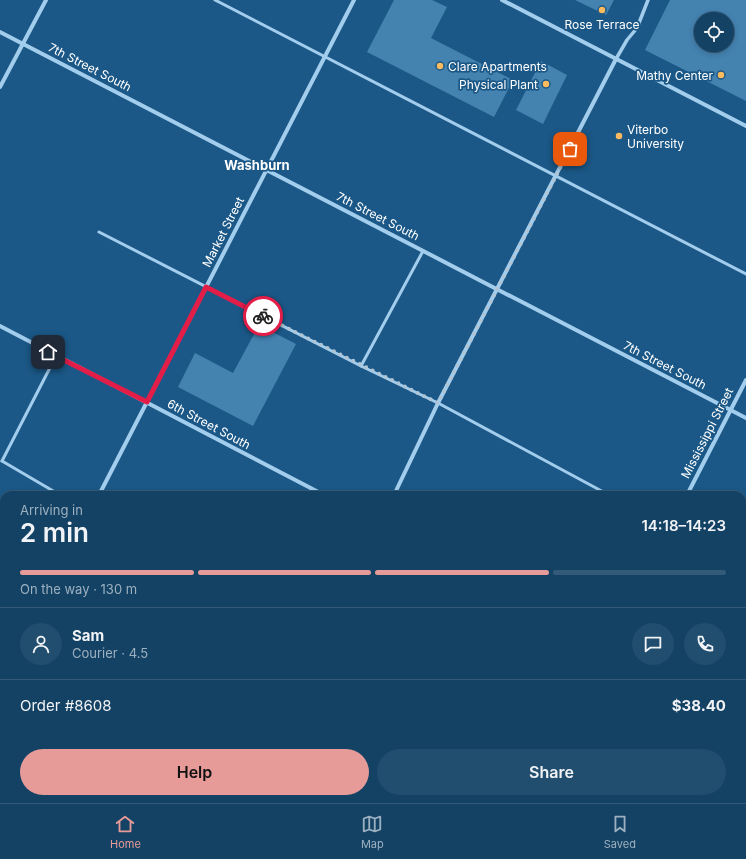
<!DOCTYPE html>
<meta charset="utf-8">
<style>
:root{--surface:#144265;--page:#214d6e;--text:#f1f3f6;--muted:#9db0bf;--line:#335b79;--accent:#e69b98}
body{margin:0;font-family:Inter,sans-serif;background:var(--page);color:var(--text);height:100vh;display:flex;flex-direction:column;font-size:15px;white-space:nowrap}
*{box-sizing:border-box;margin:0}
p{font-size:13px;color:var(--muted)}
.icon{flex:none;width:22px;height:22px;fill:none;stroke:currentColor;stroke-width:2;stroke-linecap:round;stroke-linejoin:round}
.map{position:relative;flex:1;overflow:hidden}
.sheet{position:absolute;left:0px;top:491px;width:746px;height:312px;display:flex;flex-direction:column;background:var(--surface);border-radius:12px 12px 0 0;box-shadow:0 2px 6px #0003,0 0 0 1px var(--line)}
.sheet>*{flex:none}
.controls{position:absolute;left:694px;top:12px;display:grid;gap:8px}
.controls a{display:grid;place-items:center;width:40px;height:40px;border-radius:50%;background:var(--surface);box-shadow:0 2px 6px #0003,0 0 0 1px var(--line);font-size:20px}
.pin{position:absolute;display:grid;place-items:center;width:34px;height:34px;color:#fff;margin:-17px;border-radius:8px;box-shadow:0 2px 6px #0006}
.courier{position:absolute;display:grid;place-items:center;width:40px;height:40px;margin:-20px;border:3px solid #e11d48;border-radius:50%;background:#fff;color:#222;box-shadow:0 1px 5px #0007}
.head em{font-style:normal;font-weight:600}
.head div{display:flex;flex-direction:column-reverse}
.head{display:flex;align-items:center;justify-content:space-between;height:68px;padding:0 20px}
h1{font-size:26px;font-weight:600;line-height:30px}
.bar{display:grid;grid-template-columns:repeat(4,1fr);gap:6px 4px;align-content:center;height:48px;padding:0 20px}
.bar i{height:5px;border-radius:3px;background:var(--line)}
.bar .current{background:var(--accent)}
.bar p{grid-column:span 4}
.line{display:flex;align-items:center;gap:10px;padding:0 20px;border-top:1px solid var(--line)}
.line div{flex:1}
.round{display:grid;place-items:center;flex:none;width:42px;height:42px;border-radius:21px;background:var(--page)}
.button{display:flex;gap:8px;margin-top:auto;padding:8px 20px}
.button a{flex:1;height:46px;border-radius:24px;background:var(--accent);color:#111;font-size:16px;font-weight:600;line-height:46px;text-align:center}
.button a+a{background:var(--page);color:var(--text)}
.tab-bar{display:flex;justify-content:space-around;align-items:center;height:56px;border-top:1px solid var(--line);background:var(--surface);font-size:11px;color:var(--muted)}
.tab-bar a{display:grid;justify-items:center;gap:2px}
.tab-bar .current{color:var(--accent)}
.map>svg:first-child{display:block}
.building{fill:#4482b0;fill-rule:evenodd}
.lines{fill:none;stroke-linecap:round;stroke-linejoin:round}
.service{stroke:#a3cdec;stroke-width:3}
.pedestrian{stroke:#a3cdec;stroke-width:3.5}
.minor{stroke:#a3cdec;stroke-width:4}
.done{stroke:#afc5d5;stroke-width:4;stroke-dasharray:0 7.2}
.route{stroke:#e11d48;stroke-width:5}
.poi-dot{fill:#fdbb60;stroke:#1b5887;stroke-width:1.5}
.labels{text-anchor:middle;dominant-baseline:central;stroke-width:3.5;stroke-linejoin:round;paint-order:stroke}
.poi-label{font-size:12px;fill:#fff;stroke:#1b5887;text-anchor:start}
.street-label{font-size:12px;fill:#fff;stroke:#1b5887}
.neighbourhood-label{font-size:13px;font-weight:bold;fill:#fff;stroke:#1b5887}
</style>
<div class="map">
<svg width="746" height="803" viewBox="0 0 746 803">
<rect width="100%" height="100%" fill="#1b5887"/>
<g class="building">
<polygon points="394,0 432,0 447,7 431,38 513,80 494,117 367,52"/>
<polygon points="575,0 614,0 606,15"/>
<path d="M 670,0 L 746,0 L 746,101 L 645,50 ZM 701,19 L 727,19 L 727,45 L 701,45 Z"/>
<polygon points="541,61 567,75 543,124 516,110"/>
<polygon points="259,325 296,344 253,426 178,387 195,353 233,373"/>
</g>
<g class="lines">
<g class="service">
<polyline points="215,0 746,274"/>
<polyline points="99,232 361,366 438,403 609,495"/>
<polyline points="361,366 423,251"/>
<polyline points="2,461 56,356"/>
<polyline points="2,461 60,495"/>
<polyline points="742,566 746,568"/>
<polyline points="586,799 594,803"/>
<polyline points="0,800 6,803"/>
</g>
<polyline class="pedestrian" points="616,59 627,40 637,28 648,0"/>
<g class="minor">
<polyline points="502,0 746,126"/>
<polyline points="0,32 746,418"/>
<polyline points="0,87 46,0"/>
<polyline points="0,326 324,495"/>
<polyline points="99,495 354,0"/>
<polyline points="394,495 438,403 616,59"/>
<polyline points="687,495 746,380"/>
<polyline points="0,626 4,628"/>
<polyline points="0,687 4,680"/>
<polyline points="742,709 746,711"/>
<polyline points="338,799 346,803"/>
<polyline points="236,803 238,799"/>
<polyline points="529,803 532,799"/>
</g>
</g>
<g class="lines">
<polyline class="done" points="263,316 438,403 570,149"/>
<polyline class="route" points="48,352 147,402 206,287 263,316"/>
</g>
<g class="poi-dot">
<circle cx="602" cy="10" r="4"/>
<circle cx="440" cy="66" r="4"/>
<circle cx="721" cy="75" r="4"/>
<circle cx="546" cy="84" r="4"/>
<circle cx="619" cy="136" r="4"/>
</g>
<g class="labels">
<g class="poi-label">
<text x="602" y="24" text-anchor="middle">Rose Terrace</text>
<text x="448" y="66">Clare Apartments</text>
<text x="713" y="75" text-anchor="end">Mathy Center</text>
<text x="538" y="84" text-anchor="end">Physical Plant</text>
<text x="627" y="129">Viterbo<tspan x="627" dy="14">University</tspan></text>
</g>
<g class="street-label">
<text transform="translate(90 67) rotate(27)">7th Street South</text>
<text transform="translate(378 216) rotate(27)">7th Street South</text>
<text transform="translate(223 232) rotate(-63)">Market Street</text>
<text transform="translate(665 365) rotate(27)">7th Street South</text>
<text transform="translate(209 424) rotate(28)">6th Street South</text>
<text transform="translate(707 433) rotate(-63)">Mississippi Street</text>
</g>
<g class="neighbourhood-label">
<text x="257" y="165">Washburn</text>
</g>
</g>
</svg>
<div class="controls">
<a><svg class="icon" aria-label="locate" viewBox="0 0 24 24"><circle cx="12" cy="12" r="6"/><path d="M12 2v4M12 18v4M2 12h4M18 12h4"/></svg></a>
</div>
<div class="pin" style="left:570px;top:149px;background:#ea580c"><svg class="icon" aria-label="bag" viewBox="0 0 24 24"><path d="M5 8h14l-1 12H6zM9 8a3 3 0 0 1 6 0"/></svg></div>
<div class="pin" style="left:48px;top:352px;background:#1f2937"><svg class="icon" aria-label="home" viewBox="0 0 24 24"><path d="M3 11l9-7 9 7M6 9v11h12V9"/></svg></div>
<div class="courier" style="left:263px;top:316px"><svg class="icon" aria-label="bike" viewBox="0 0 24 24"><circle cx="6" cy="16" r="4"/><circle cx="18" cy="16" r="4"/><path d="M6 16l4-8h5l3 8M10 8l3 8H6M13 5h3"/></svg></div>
<section class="sheet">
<div class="head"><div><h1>2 min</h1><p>Arriving in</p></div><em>14:18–14:23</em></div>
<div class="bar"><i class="current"></i><i class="current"></i><i class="current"></i><i></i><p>On the way · 130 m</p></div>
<div class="line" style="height:72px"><a class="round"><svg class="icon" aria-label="person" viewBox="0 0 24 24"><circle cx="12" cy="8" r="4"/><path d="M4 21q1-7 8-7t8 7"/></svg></a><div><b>Sam</b><p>Courier · 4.5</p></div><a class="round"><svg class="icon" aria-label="chat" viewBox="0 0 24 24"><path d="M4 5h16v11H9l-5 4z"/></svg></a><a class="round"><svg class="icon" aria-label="phone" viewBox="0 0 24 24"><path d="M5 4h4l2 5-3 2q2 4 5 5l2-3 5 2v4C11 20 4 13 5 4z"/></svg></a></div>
<div class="line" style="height:52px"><div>Order #8608</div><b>$38.40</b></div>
<div class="button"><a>Help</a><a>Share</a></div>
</section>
</div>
<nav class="tab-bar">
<a class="current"><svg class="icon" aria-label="home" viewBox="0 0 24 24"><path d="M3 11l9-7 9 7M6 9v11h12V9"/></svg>Home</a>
<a><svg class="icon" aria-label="map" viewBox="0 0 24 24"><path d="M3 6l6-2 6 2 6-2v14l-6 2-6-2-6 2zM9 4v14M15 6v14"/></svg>Map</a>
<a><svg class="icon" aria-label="saved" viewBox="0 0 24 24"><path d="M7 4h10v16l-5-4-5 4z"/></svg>Saved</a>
</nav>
